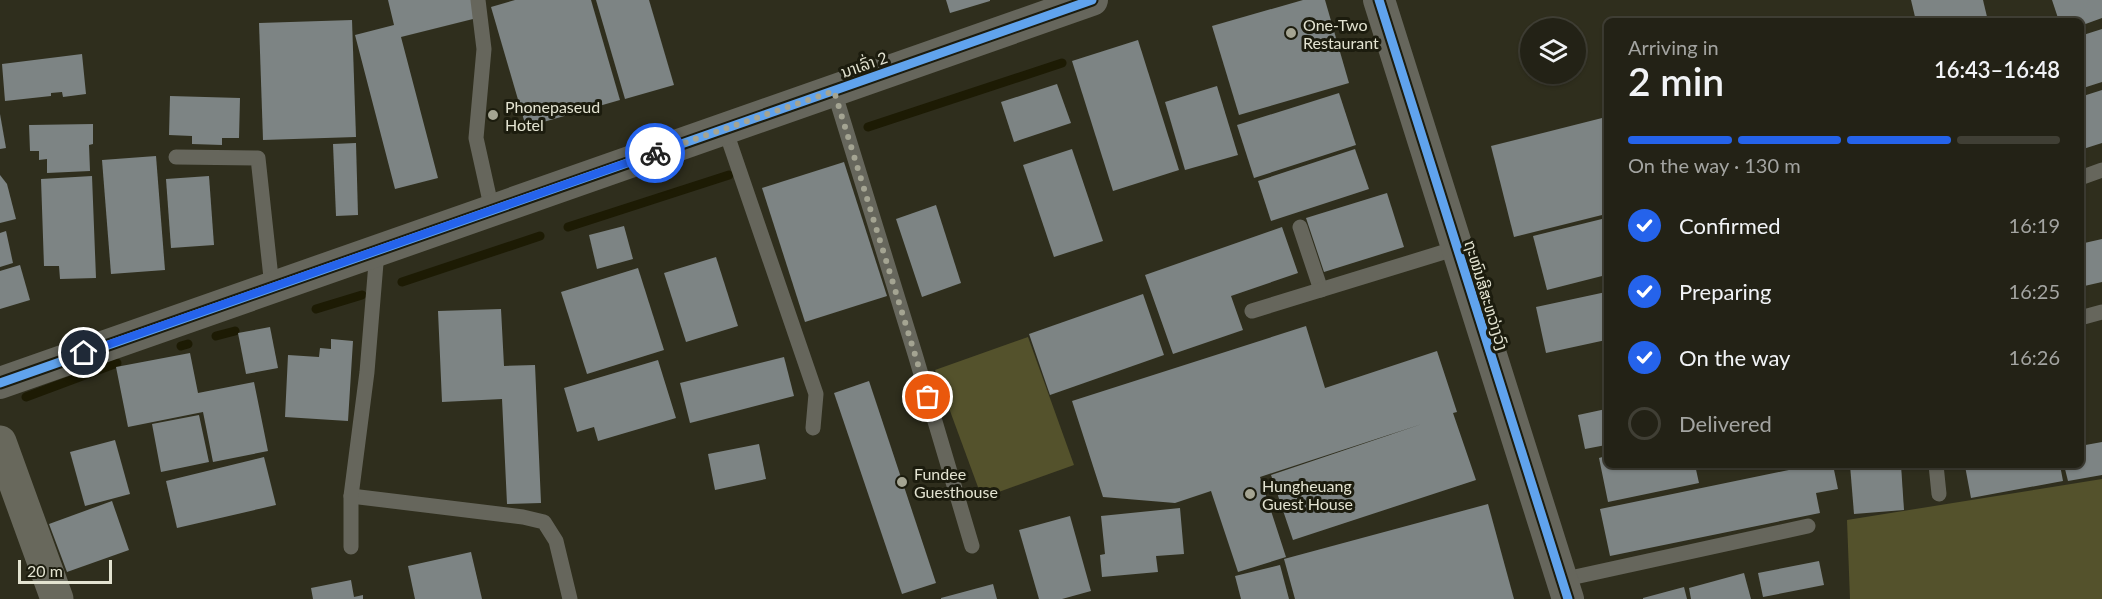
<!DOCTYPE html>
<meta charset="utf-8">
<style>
:root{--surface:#232216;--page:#2f2f23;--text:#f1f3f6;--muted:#a3a4a1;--line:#403f35;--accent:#2563eb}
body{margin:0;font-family:Lato,"Noto Sans Lao",sans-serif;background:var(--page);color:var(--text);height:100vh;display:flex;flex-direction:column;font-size:22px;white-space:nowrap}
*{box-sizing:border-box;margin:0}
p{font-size:20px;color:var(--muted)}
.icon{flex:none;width:33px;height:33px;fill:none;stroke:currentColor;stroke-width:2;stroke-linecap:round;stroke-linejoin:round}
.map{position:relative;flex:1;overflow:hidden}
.sheet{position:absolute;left:1604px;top:18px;width:480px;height:450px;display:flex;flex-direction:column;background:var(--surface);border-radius:9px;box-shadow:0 2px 4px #0004,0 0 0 2px var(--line)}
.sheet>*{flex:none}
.fabs{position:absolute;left:1520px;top:18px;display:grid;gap:12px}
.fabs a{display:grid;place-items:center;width:66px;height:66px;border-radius:50%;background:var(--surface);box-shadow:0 2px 4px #0004,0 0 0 2px var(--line);font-size:30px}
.scale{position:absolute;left:18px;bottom:15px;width:94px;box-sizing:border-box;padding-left:6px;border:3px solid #e3e3d1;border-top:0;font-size:16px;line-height:21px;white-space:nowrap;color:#e3e3d1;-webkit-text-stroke:4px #1c1c0e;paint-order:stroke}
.pin{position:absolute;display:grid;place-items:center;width:51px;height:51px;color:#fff;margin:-26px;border:3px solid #fff;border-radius:50%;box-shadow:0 2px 6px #0007}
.courier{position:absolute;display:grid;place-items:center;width:60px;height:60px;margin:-30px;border:4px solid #2563eb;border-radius:50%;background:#fff;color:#222;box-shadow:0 2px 8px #0007}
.overview em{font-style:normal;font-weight:600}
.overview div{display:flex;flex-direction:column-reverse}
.overview{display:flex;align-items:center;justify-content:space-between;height:102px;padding:0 24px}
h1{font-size:39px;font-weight:600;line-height:45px}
.bar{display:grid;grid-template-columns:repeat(4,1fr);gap:9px 6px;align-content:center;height:72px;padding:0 24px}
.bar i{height:8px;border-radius:4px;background:var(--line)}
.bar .active{background:var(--accent)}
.bar p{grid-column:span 4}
ol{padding:0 24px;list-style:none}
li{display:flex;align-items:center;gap:18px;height:66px}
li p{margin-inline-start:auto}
li .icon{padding:6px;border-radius:50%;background:var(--accent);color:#fff;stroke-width:4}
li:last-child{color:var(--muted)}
li i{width:33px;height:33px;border:3px solid var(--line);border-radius:50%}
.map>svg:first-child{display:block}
.green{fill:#54522c}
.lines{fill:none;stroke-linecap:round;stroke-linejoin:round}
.stream{stroke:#1d1b04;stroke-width:9}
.building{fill:#7d8484}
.lane{stroke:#66665c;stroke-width:15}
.street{stroke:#66665c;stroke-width:32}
.secondary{stroke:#68685c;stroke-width:33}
.cycleway-casing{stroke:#1c1c0e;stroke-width:13}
.cycleway{stroke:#60a3ed;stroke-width:9}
.done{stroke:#a4a492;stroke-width:6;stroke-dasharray:0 10.8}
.route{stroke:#2563eb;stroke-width:8}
.poi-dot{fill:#a4a492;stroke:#1c1c0e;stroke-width:2}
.labels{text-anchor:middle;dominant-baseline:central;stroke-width:6;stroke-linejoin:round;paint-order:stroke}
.poi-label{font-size:16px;fill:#e3e3d1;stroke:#1c1c0e;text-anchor:start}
.street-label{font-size:16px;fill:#e3e3d1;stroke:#1c1c0e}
</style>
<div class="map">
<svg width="2102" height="599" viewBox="0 0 2102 599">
<rect width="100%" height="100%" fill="#2f2e1d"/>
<g class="green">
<polygon points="1028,337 1074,465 982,498 935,370"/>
<polygon points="2102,479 2102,599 1850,599 1847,520"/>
</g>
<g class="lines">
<g class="stream">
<polyline points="868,127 1062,63"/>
<polyline points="568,227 729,175"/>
<polyline points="402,282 540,236"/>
<polyline points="316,309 362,295"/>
<polyline points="216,336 235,331"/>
<polyline points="181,346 188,344"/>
<polyline points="26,397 117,363"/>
</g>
</g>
<g class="building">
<polygon points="388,0 472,0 477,18 401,37 438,178 395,189 355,35 394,25"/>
<polygon points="515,0 591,0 620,100 526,127 491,7"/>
<polygon points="596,0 649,0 674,85 625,99"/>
<polygon points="946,0 990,0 990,1 950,13"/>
<polygon points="1303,0 1325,0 1349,83 1239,115 1212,26"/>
<polygon points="1911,0 1983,0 1988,21 1916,21"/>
<polygon points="2052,0 2102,0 2102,18 2080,26 2080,21 2059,21"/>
<polygon points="352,20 356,137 263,140 259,23"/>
<polygon points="2102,29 2102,82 2080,89 2080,36"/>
<polygon points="1138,40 1179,170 1113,191 1072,61"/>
<polygon points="82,54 86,94 63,97 62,92 51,93 51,96 5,101 2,64"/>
<polygon points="1057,84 1071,123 1014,142 1001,102"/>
<polygon points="1217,86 1238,155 1185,170 1165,102"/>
<polygon points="2102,90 2102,143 2080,150 2080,97"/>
<polygon points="1339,93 1356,145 1254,178 1237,125"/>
<polygon points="170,96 240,98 239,138 222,138 222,145 192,144 192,136 169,135"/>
<polygon points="0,114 6,148 0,149"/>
<polygon points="1606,117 1606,214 1514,237 1491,146"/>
<polygon points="93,124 93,144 89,145 90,171 47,173 47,159 39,160 39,151 30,151 29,125"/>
<polygon points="356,143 358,215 336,216 333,144"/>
<polygon points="1072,149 1103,241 1054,257 1023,165"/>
<polygon points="1355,149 1369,189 1271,221 1258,181"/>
<polygon points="156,156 165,270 111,274 102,160"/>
<polygon points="844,162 887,296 805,322 762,188"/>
<polygon points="0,175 7,184 16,219 0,223"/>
<polygon points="92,176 96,278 60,279 59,266 44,266 41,179"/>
<polygon points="209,176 214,245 171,248 166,179"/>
<polygon points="1387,193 1404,247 1324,272 1306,218"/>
<polygon points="936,205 961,283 922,297 896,219"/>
<polygon points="1606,218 1606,275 1547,290 1533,236"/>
<polygon points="624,226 633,259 597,269 589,235"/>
<polygon points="1282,227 1298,273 1231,296 1243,330 1173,354 1145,275"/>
<polygon points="6,231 13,263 0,267 0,233"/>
<polygon points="2102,239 2102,282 2080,287 2080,244"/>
<polygon points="716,257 738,326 686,342 664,273"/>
<polygon points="20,265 30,300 0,309 0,271"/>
<polygon points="638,268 664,350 587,374 561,292"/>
<polygon points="1606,292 1606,340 1546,353 1536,307"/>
<polygon points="1143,294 1164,355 1050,395 1029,334"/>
<polygon points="501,309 504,366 535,365 541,503 507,504 502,399 442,402 438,311"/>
<polygon points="1306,326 1325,388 1437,351 1457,412 1453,413 1476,480 1293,540 1271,475 1422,424 1260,477 1286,557 1238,572 1211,491 1175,503 1103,497 1072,401"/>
<polygon points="270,327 278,368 246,374 238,333"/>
<polygon points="331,339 353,341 348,421 285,417 288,355 319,357 320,348 331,349"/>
<polygon points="190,353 198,393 254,382 268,451 213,462 203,412 128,427 116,367"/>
<polygon points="784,357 794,396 690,423 680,383"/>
<polygon points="658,360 676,418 598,441 594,427 577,432 564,388"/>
<polygon points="869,381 936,583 902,594 834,393"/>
<polygon points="1606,409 1606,445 1585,449 1578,415"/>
<polygon points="199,415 209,462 161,472 152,424"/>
<polygon points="115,440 130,494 85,506 70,452"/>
<polygon points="2102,442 2102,475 2068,481 2064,465 2080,465 2080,446"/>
<polygon points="759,444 766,479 715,490 708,454"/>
<polygon points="1606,456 1606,465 1695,465 1699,483 1608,502 1599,458"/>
<polygon points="264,457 276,505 177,528 166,481"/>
<polygon points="1813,465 1833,465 1838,489 1816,493 1820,513 1610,556 1600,509"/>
<polygon points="1850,465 1901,465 1904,510 1854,514"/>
<polygon points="1972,465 2060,465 2063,481 1971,498 1965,466"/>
<polygon points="112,501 129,550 67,572 49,524"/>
<polygon points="1488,504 1514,599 1295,599 1284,559"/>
<polygon points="1180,508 1184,554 1156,556 1158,572 1102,577 1100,555 1105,554 1101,516"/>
<polygon points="1070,516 1091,591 1062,599 1039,599 1019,530"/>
<polygon points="471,552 482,599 415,599 408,566"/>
<polygon points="1819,561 1824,585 1763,597 1758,573"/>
<polygon points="1280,565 1289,599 1241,599 1235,576"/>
<polygon points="1744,573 1751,599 1691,599 1689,588"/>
<polygon points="351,580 354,597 363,595 363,599 313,599 311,588"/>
<polygon points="993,584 997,599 941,599 941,598"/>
<polygon points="1684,587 1687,599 1643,599 1643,598"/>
</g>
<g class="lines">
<g class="lane">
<polyline points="478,0 484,49 476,138 492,210"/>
<polyline points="834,91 915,354 972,546"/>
<polyline points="725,129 816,394 813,428"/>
<polyline points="176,157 258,158 272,287"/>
<polyline points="2080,178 2102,170"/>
<polyline points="1300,227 1321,290"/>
<polyline points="1252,311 1457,248"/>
<polyline points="2080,318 2102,312"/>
<polyline points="1936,465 1939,494"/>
<polyline points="351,496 523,517 544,522 556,541 570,599"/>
<polyline points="351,547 351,496 367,372 377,251"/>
<polyline points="1561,580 1808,526"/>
</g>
<g class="street">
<polyline points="1379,0 1568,599"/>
<polyline points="0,383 1092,0"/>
</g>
<polyline class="secondary" points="0,442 57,599"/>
<g class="cycleway-casing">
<g id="cycleway">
<polyline points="1379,0 1568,599"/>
<polyline points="0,383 1092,0"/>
</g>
</g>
<use href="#cycleway" class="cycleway"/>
</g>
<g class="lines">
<polyline class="done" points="655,153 834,91 928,397"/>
<polyline class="route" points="84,353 655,153"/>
</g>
<g class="poi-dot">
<circle cx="1291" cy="33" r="6"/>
<circle cx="493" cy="115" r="6"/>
<circle cx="902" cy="482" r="6"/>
<circle cx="1250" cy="494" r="6"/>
</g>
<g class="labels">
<g class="poi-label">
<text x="1303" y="24">One-Two<tspan x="1303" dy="18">Restaurant</tspan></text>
<text x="505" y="106">Phonepaseud<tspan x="505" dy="18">Hotel</tspan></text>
<text x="914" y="473">Fundee<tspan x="914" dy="18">Guesthouse</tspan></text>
<text x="1262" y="485">Hungheuang<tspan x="1262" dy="18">Guest House</tspan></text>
</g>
<g class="street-label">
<text transform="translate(864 64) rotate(-19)">ນາເລົ່າ 2</text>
<text transform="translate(1487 295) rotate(73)">ຖະໜົນສີສະຫວ່າງວົງ</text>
</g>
</g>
</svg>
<div class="fabs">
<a><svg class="icon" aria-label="layers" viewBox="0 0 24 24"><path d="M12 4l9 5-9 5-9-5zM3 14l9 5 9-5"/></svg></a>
</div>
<div class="scale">20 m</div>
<div class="pin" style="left:928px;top:397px;background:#ea580c"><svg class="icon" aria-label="bag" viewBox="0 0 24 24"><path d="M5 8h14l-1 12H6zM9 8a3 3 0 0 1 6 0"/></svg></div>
<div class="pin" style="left:84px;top:353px;background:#1f2937"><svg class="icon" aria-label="home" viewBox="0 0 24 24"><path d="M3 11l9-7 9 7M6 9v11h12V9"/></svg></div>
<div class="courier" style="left:655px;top:153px"><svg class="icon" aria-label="bike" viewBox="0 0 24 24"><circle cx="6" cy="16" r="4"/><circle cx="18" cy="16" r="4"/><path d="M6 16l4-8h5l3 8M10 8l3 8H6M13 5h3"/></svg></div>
<section class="sheet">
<div class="overview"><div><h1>2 min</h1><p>Arriving in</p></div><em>16:43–16:48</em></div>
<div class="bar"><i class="active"></i><i class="active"></i><i class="active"></i><i></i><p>On the way · 130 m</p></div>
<ol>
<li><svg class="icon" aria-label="check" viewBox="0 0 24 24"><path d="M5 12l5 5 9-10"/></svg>Confirmed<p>16:19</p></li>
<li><svg class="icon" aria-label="check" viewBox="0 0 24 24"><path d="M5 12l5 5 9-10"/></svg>Preparing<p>16:25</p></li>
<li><svg class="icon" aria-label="check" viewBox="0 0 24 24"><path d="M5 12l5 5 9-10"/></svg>On the way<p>16:26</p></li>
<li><i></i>Delivered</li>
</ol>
</section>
</div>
